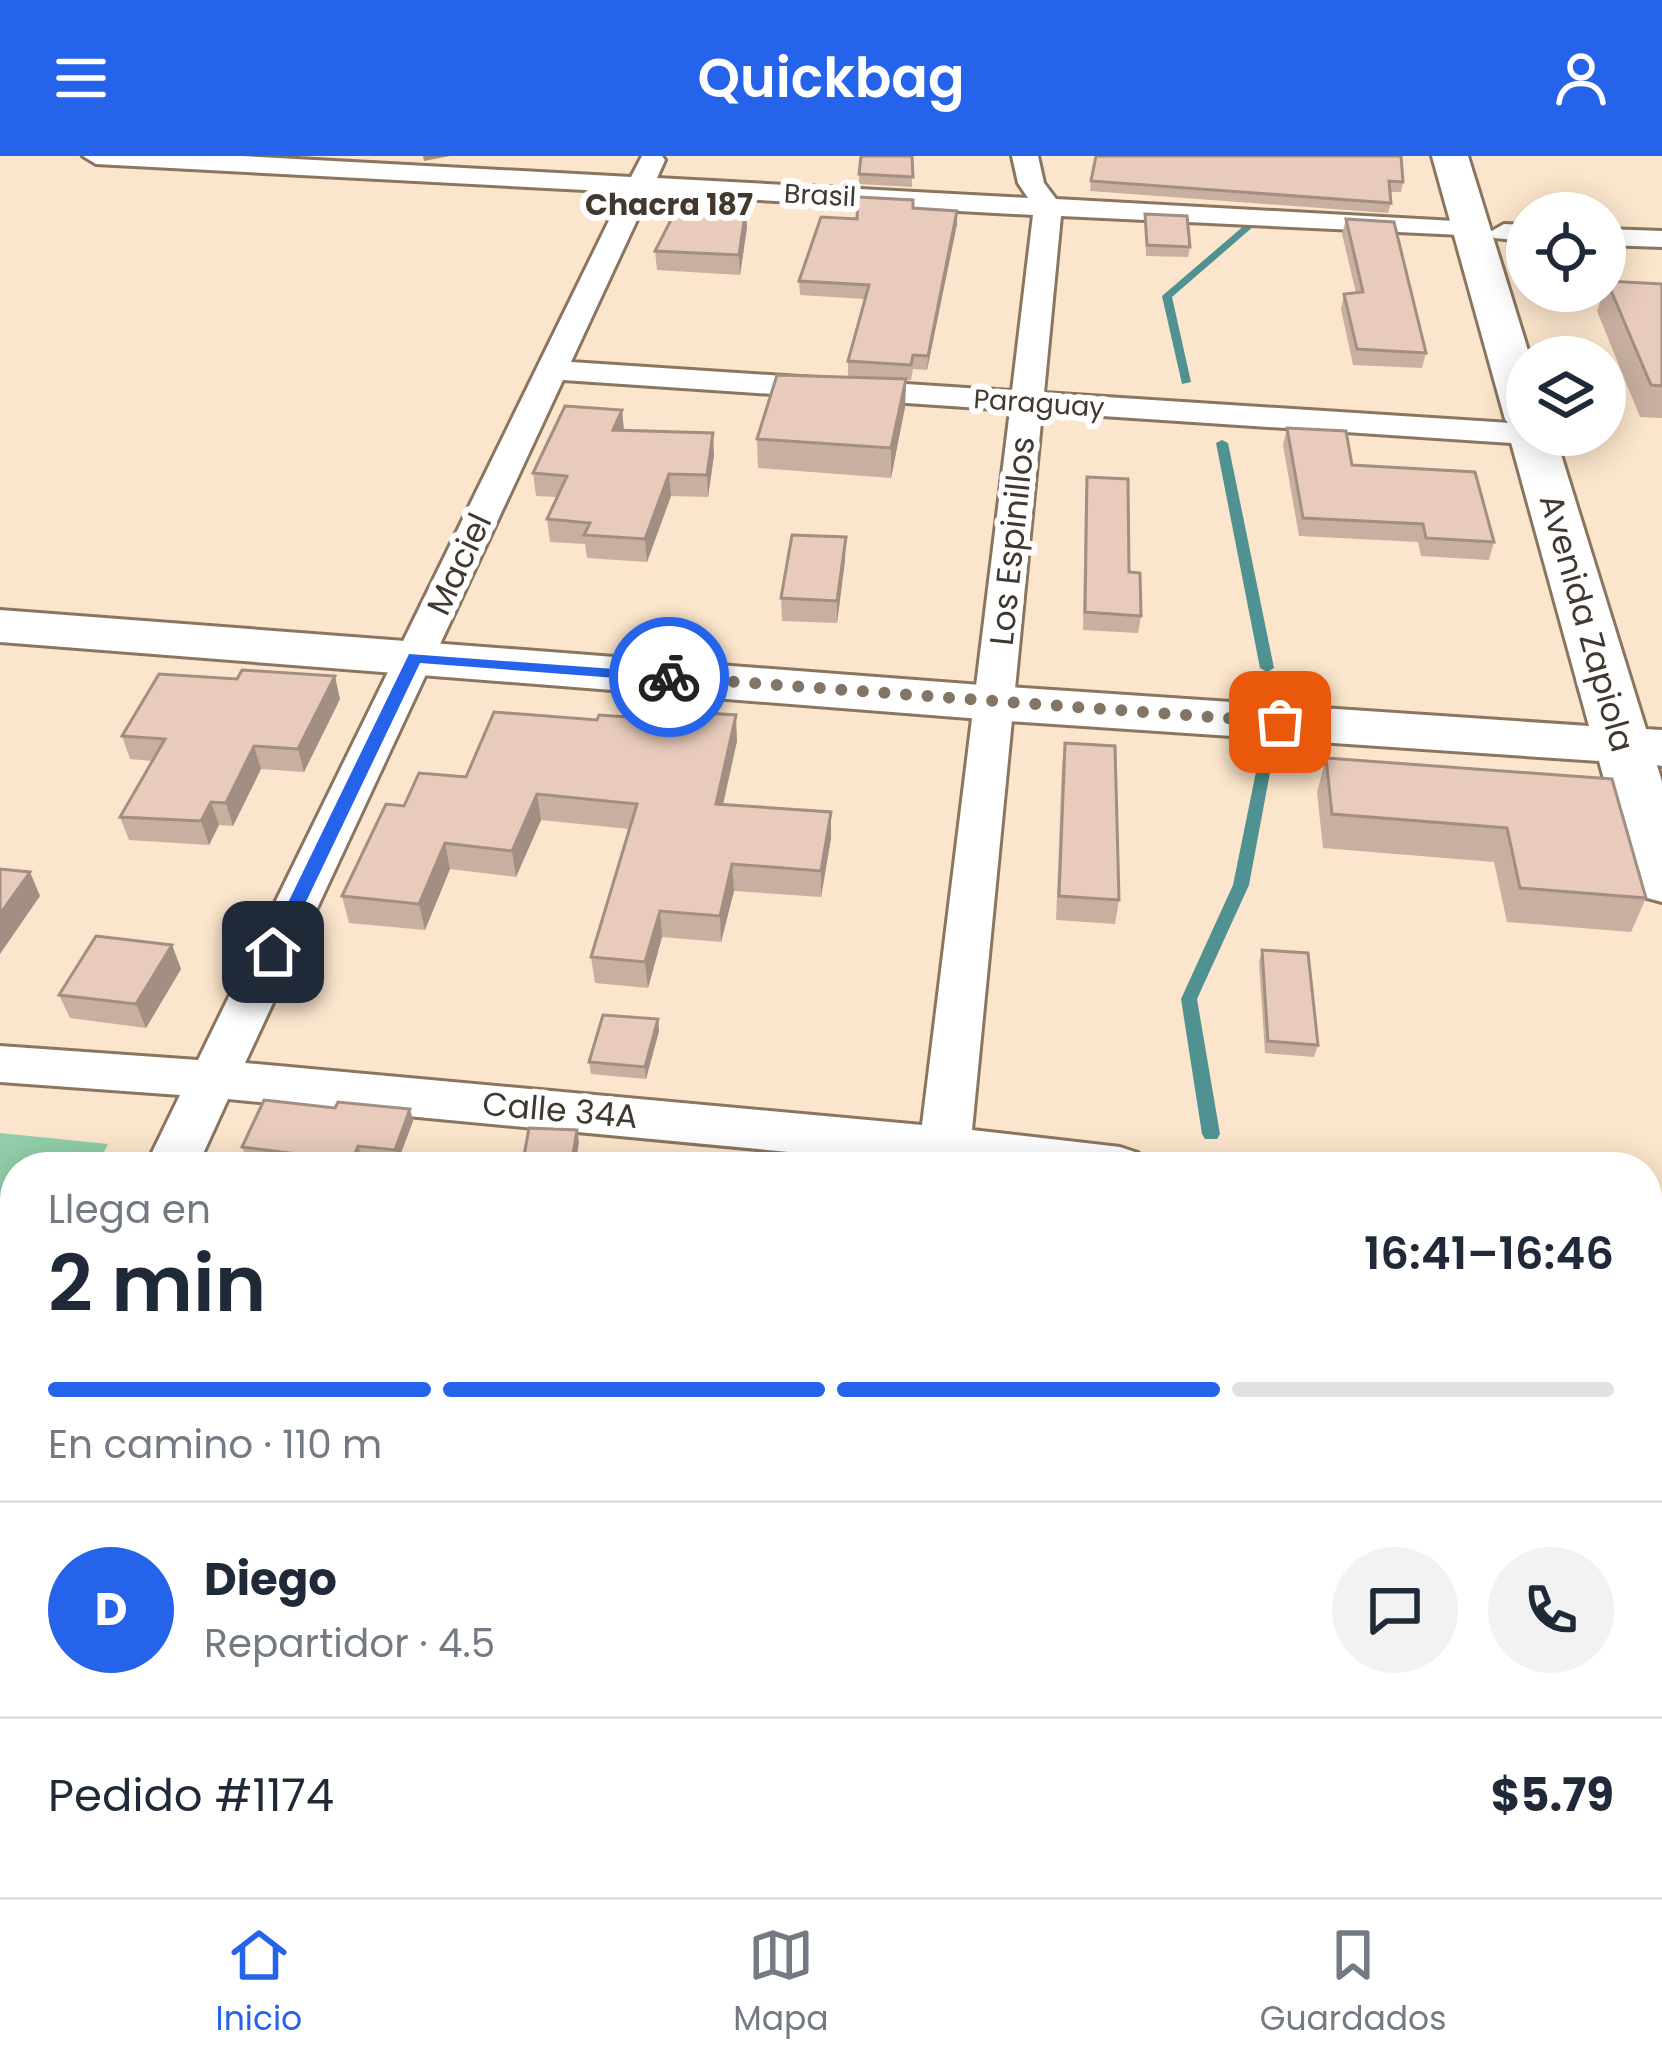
<!DOCTYPE html>
<html lang="es">
<meta charset="utf-8">
<style>
:root{--surface:#fff;--page:#f2f2f3;--text:#1f2937;--muted:#747a83;--line:#e0e1e3;--accent:#2563eb}
body{margin:0;font-family:Poppins,sans-serif;background:var(--page);color:var(--text);height:100vh;display:flex;flex-direction:column;font-size:45px;white-space:nowrap}
*{box-sizing:border-box;margin:0}
p{font-size:39px;color:var(--muted)}
.icon{flex:none;width:66px;height:66px;fill:none;stroke:currentColor;stroke-width:2;stroke-linecap:round;stroke-linejoin:round}
.map{position:relative;flex:1;overflow:hidden}
.drawer{position:absolute;left:0px;top:996px;width:1662px;height:747px;display:flex;flex-direction:column;background:var(--surface);border-radius:48px 48px 0 0;box-shadow:0 6px 30px #0003}
.drawer>*{flex:none}
.tools{position:absolute;left:1506px;top:36px;display:grid;gap:24px}
.tools a{display:grid;place-items:center;width:120px;height:120px;border-radius:50%;background:var(--surface);box-shadow:0 6px 30px #0003;font-size:60px}
.pin{position:absolute;display:grid;place-items:center;width:102px;height:102px;color:#fff;margin:-51px;border-radius:24px;box-shadow:0 6px 18px #0006}
.courier{position:absolute;display:grid;place-items:center;width:120px;height:120px;margin:-60px;border:9px solid #2563eb;border-radius:50%;background:#fff;color:#222;box-shadow:0 3px 15px #0007}
.headline em{font-style:normal;font-weight:600}
.headline div{display:flex;flex-direction:column-reverse}
.headline{display:flex;align-items:center;justify-content:space-between;height:204px;padding:0 48px}
h1{font-size:78px;font-weight:600;line-height:90px}
.bar{display:grid;grid-template-columns:repeat(4,1fr);gap:18px 12px;align-content:center;height:144px;padding:0 48px}
.bar i{height:15px;border-radius:9px;background:var(--line)}
.bar .active{background:var(--accent)}
.bar p{grid-column:span 4}
.line{display:flex;align-items:center;gap:30px;padding:0 48px;border-top:3px solid var(--line)}
.line div{flex:1}
.round{display:grid;place-items:center;flex:none;width:126px;height:126px;border-radius:63px;background:var(--page)}
header{display:flex;justify-content:space-between;align-items:center;height:156px;padding:0 48px;background:var(--accent);color:#fff;font-size:54px;font-weight:600}
.tab-bar{display:flex;justify-content:space-around;align-items:center;height:168px;border-top:3px solid var(--line);background:var(--surface);font-size:33px;color:var(--muted)}
.tab-bar a{display:grid;justify-items:center;gap:6px}
.tab-bar .active{color:var(--accent)}
.map>svg:first-child{display:block}
.green{fill:#91cea9}
.lines{fill:none;stroke-linecap:round;stroke-linejoin:round}
.stream{fill:#509292;fill-rule:evenodd}
.street-casing{stroke:#8a7660;stroke-width:6}
.secondary-casing{stroke:#8a7660;stroke-width:6}
.street{fill:#fff;fill-rule:evenodd}
.secondary{fill:#fff;fill-rule:evenodd}
.wall{fill:#c8afa0}
.shaded-wall{fill:#a28e82}
.building{fill:#e8cbba;stroke:#a28e82;stroke-width:3}
.route{fill:#2563eb}
.done{stroke:#827566;stroke-width:12;stroke-dasharray:0 21.6}
.labels{text-anchor:middle;dominant-baseline:central;stroke-width:12;stroke-linejoin:round;paint-order:stroke}
.far-street-label{font-size:27px;fill:#41382f;stroke:#fff}
.far-neighbourhood-label{font-size:30px;font-weight:bold;fill:#41382f;stroke:#fff}
.street-label{font-size:33px;fill:#41382f;stroke:#fff}
</style>
<header><svg class="icon" aria-label="menu" viewBox="0 0 24 24"><path d="M4 6h16M4 12h16M4 18h16"/></svg>Quickbag<svg class="icon" aria-label="person" viewBox="0 0 24 24"><circle cx="12" cy="8" r="4"/><path d="M4 21q1-7 8-7t8 7"/></svg></header>
<div class="map">
<svg width="1662" height="1741" viewBox="0 0 1662 1741">
<rect width="100%" height="100%" fill="#fbe5cc"/>
<polygon class="green" points="0,977 108,988 96,1011 15,1011 15,1162 0,1190"/>
<g class="lines">
<g class="stream">
<polygon points="1246,68 1254,70 1172,141 1191,226 1182,228 1162,140"/>
<polygon points="1222,284 1228,287 1274,512 1267,516 1260,512 1216,287"/>
<polygon points="1264,607 1271,611 1249,729 1197,843 1220,978 1217,983 1205,983 1202,978 1181,843 1233,729 1257,611"/>
</g>
<g class="street-casing">
<g id="street">
<path d="M 83,0 L 242,0 L 631,21 L 642,0 L 662,0 L 665,4 L 657,22 L 1028,42 L 1018,27 L 1012,0 L 1038,0 L 1044,27 L 1056,43 L 1473,66 L 1483,68 L 1487,74 L 1483,80 L 1061,60 L 1044,237 L 1527,268 L 1527,279 L 1543,279 L 1527,288 L 1042,256 L 972,974 L 1120,991 L 1138,997 L 1146,1011 L 948,1011 L 228,943 L 197,1011 L 145,1011 L 180,939 L 0,926 L 0,890 L 198,904 L 623,36 L 96,8 ZM 649,38 L 1033,59 L 1012,235 L 571,206 ZM 563,224 L 1010,254 L 922,969 L 245,907 Z"/>
<polygon points="1504,68 1527,69 1527,85 1494,82 1490,76"/>
<polygon points="1605,73 1662,75 1662,91 1605,89"/>
<polygon points="1647,1053 1662,1054 1662,1098 1647,1097"/>
<polygon points="15,1314 15,1395 0,1401 0,1319"/>
</g>
</g>
<g class="secondary-casing">
<polygon id="secondary" points="1432,0 1468,0 1530,201 1527,279 1555,279 1646,573 1662,574 1662,610 1657,609 1662,626 1662,746 1640,740 1632,725 1599,605 994,564 0,486 0,454 994,530 1589,570 1509,279 1513,273 1505,263"/>
</g>
<use href="#street" class="street"/>
<use href="#secondary" class="secondary"/>
</g>
<g class="wall">
<polygon points="912,0 912,31 859,28 859,18"/>
<polygon points="1091,25 1403,26 1401,36 1390,36 1391,47 1388,57 1090,35"/>
<polygon points="913,52 957,55 957,68 927,214 913,213 911,224 906,224 905,251 891,322 758,312 757,283 890,222 848,220 848,205 865,143 800,139 799,125 857,63"/>
<polygon points="1145,58 1190,91 1188,101 1146,100"/>
<polygon points="1346,63 1426,197 1422,212 1353,209 1341,153 1344,138 1356,137 1342,78"/>
<polygon points="747,71 740,119 657,114 655,95"/>
<polygon points="1607,125 1662,128 1662,262 1640,261 1597,155"/>
<polygon points="622,254 624,275 714,299 708,341 671,340 647,406 587,402 585,388 550,386 547,363 557,341 536,340 533,317"/>
<polygon points="1287,272 1494,386 1489,404 1421,400 1418,386 1299,380 1283,289"/>
<polygon points="1087,321 1129,416 1141,460 1138,477 1083,474 1085,338"/>
<polygon points="845,404 837,467 782,465 781,442"/>
<polygon points="340,543 304,616 261,613 233,670 219,669 209,689 129,684 120,661 152,605 130,603 122,580"/>
<polygon points="597,564 673,564 737,585 723,649 831,682 821,741 734,735 721,786 662,781 648,832 595,827 591,801 629,673 541,664 516,721 450,713 425,774 349,767 342,740 404,650"/>
<polygon points="1065,587 1119,744 1115,768 1056,764 1062,610"/>
<polygon points="1326,602 1612,623 1646,742 1631,776 1507,766 1494,706 1323,692 1317,636"/>
<polygon points="172,789 181,813 146,872 70,862 59,839"/>
<polygon points="1262,794 1318,889 1314,901 1265,897 1259,806"/>
<polygon points="658,863 659,875 646,923 591,918 589,906"/>
<polygon points="335,952 410,953 413,965 398,1005 362,1001 358,1011 311,1011 247,1003 242,991"/>
<polygon points="1647,1142 1661,1200 1650,1217 1647,1217"/>
<polygon points="1647,1510 1662,1553 1662,1616 1658,1620 1647,1620"/>
<polygon points="0,1540 15,1542 15,1678 0,1676"/>
<polygon points="1290,1728 1362,1728 1362,1732 1356,1741 1291,1741"/>
</g>
<g class="shaded-wall">
<polygon points="423,0 450,0 424,5"/>
<polygon points="746,52 747,71 740,119 739,99"/>
<polygon points="957,55 957,68 927,214 928,200"/>
<polygon points="906,223 905,251 891,322 891,292"/>
<polygon points="622,254 624,276 613,274"/>
<polygon points="713,277 714,299 708,341 707,319"/>
<polygon points="669,318 671,340 647,406 645,383"/>
<polygon points="846,381 845,404 837,467 837,445"/>
<polygon points="335,520 340,543 304,616 298,593"/>
<polygon points="736,559 737,585 717,675 716,648"/>
<polygon points="254,590 261,613 233,670 226,647"/>
<polygon points="537,638 541,664 516,721 512,695"/>
<polygon points="211,646 219,669 209,689 201,665"/>
<polygon points="831,656 831,682 821,741 821,715"/>
<polygon points="445,687 450,713 425,774 419,748"/>
<polygon points="732,708 734,735 721,786 720,760"/>
<polygon points="30,716 40,740 0,798 0,758"/>
<polygon points="660,755 662,781 648,832 645,806"/>
<polygon points="172,789 181,813 146,872 136,848"/>
<polygon points="658,863 659,875 646,923 645,911"/>
<polygon points="410,953 413,965 398,1005 395,994"/>
<polygon points="577,974 579,986 575,1011 571,1011"/>
<polygon points="358,990 362,1001 358,1011 354,1011 352,1005"/>
</g>
<g class="building">
<polygon points="861,0 912,0 913,21 859,18"/>
<polygon points="1096,0 1401,0 1403,26 1389,25 1391,47 1091,25"/>
<polygon points="858,41 913,44 913,52 957,55 928,200 913,199 911,209 848,205 869,129 799,125 821,61 857,63"/>
<polygon points="679,48 746,52 739,99 655,95"/>
<polygon points="1145,58 1187,60 1190,91 1147,89"/>
<polygon points="1346,63 1394,66 1426,197 1357,193 1344,138 1363,136"/>
<polygon points="1607,125 1662,128 1662,230 1651,229"/>
<polygon points="777,219 906,223 891,292 757,283"/>
<polygon points="565,250 622,254 613,274 713,277 707,319 669,318 645,383 584,379 590,367 547,363 567,320 533,317"/>
<polygon points="1287,272 1346,275 1352,309 1475,316 1494,386 1426,382 1423,368 1303,362"/>
<polygon points="1087,321 1128,323 1129,416 1140,417 1141,460 1085,456"/>
<polygon points="792,379 846,381 837,445 781,442"/>
<polygon points="242,514 335,520 298,593 254,590 226,647 211,646 201,665 120,661 165,583 122,580 159,518 237,523"/>
<polygon points="675,555 736,559 716,648 831,656 821,715 732,708 720,760 660,755 645,806 591,801 637,648 537,638 512,695 445,687 419,748 342,740 386,648 404,650 419,617 466,621 494,556 597,564 599,559 673,564"/>
<polygon points="1065,587 1115,590 1119,744 1059,740"/>
<polygon points="1326,602 1612,623 1646,742 1520,732 1507,672 1332,658"/>
<polygon points="0,713 30,716 0,758"/>
<polygon points="96,780 172,789 136,848 59,839"/>
<polygon points="1262,794 1308,797 1318,889 1268,885"/>
<polygon points="603,859 658,863 645,911 589,906"/>
<polygon points="264,944 335,952 338,946 410,953 395,994 358,990 352,1005 242,991"/>
<polygon points="529,972 577,974 571,1011 522,1011"/>
<polygon points="1647,1142 1661,1200 1647,1199"/>
<polygon points="1647,1510 1651,1510 1662,1553 1662,1602 1647,1600"/>
<polygon points="0,1540 15,1542 15,1664 0,1661"/>
<polygon points="604,1728 738,1728 736,1741 601,1741"/>
<polygon points="1321,1728 1362,1728 1362,1732"/>
</g>
<polygon class="route" points="409,498 669,517 677,521 669,526 420,507 282,796 273,803 266,801 264,796"/>
<g class="lines">
<polyline class="done" points="669,521 1280,566"/>
</g>
<g class="labels">
<g class="far-street-label">
<text transform="translate(820 39) rotate(3)">Brasil</text>
<text transform="translate(1039 247) rotate(4)">Paraguay</text>
</g>
<g class="far-neighbourhood-label">
<text x="669" y="48">Chacra 187</text>
</g>
<g class="street-label">
<text transform="translate(1012 385) rotate(-84)">Los Espinillos</text>
<text transform="translate(459 408) rotate(-65)">Maciel</text>
<text transform="translate(1587 467) rotate(74)">Avenida Zapiola</text>
<text transform="translate(560 954) rotate(5)">Calle 34A</text>
</g>
</g>
</svg>
<div class="tools">
<a><svg class="icon" aria-label="locate" viewBox="0 0 24 24"><circle cx="12" cy="12" r="6"/><path d="M12 2v4M12 18v4M2 12h4M18 12h4"/></svg></a>
<a><svg class="icon" aria-label="layers" viewBox="0 0 24 24"><path d="M12 4l9 5-9 5-9-5zM3 14l9 5 9-5"/></svg></a>
</div>
<div class="pin" style="left:1280px;top:566px;background:#ea580c"><svg class="icon" aria-label="bag" viewBox="0 0 24 24"><path d="M5 8h14l-1 12H6zM9 8a3 3 0 0 1 6 0"/></svg></div>
<div class="pin" style="left:273px;top:796px;background:#1f2937"><svg class="icon" aria-label="home" viewBox="0 0 24 24"><path d="M3 11l9-7 9 7M6 9v11h12V9"/></svg></div>
<div class="courier" style="left:669px;top:521px"><svg class="icon" aria-label="bike" viewBox="0 0 24 24"><circle cx="6" cy="16" r="4"/><circle cx="18" cy="16" r="4"/><path d="M6 16l4-8h5l3 8M10 8l3 8H6M13 5h3"/></svg></div>
<section class="drawer">
<div class="headline"><div><h1>2 min</h1><p>Llega en</p></div><em>16:41–16:46</em></div>
<div class="bar"><i class="active"></i><i class="active"></i><i class="active"></i><i></i><p>En camino · 110 m</p></div>
<div class="line" style="height:216px"><b class="round" style="background:var(--accent);color:#fff">D</b><div><b>Diego</b><p>Repartidor · 4.5</p></div><a class="round"><svg class="icon" aria-label="chat" viewBox="0 0 24 24"><path d="M4 5h16v11H9l-5 4z"/></svg></a><a class="round"><svg class="icon" aria-label="phone" viewBox="0 0 24 24"><path d="M5 4h4l2 5-3 2q2 4 5 5l2-3 5 2v4C11 20 4 13 5 4z"/></svg></a></div>
<div class="line" style="height:156px"><div>Pedido #1174</div><b>$5.79</b></div>
</section>
</div>
<nav class="tab-bar">
<a class="active"><svg class="icon" aria-label="home" viewBox="0 0 24 24"><path d="M3 11l9-7 9 7M6 9v11h12V9"/></svg>Inicio</a>
<a><svg class="icon" aria-label="map" viewBox="0 0 24 24"><path d="M3 6l6-2 6 2 6-2v14l-6 2-6-2-6 2zM9 4v14M15 6v14"/></svg>Mapa</a>
<a><svg class="icon" aria-label="saved" viewBox="0 0 24 24"><path d="M7 4h10v16l-5-4-5 4z"/></svg>Guardados</a>
</nav>
